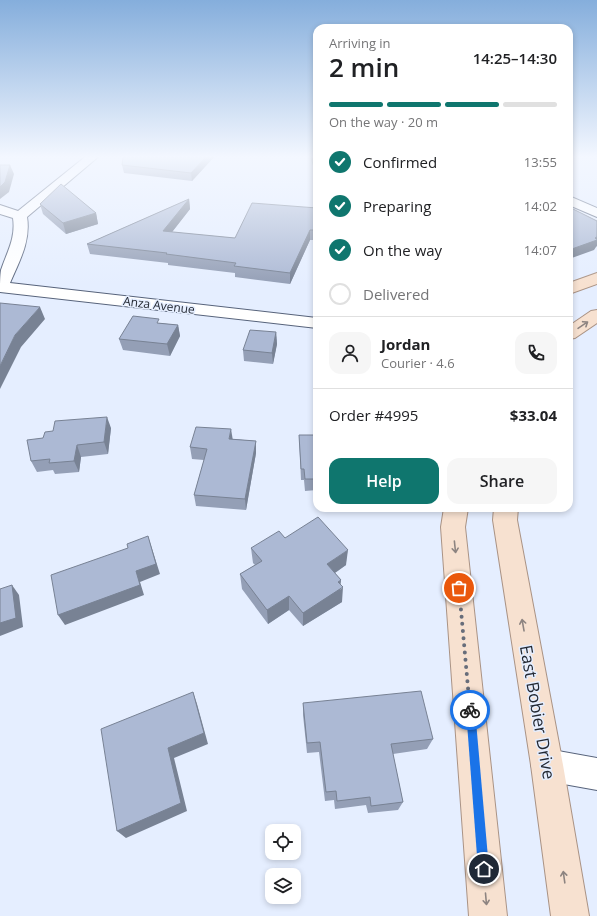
<!DOCTYPE html>
<meta charset="utf-8">
<style>
:root{--surface:#fff;--page:#f6f6f6;--text:#202124;--muted:#757577;--line:#e0e0e0;--accent:#0f766e}
body{margin:0;font-family:"Open Sans",sans-serif;background:var(--page);color:var(--text);height:100vh;display:flex;flex-direction:column;font-size:15px;white-space:nowrap}
*{box-sizing:border-box;margin:0}
p{font-size:13px;color:var(--muted)}
.icon{flex:none;width:22px;height:22px;fill:none;stroke:currentColor;stroke-width:2;stroke-linecap:round;stroke-linejoin:round}
.map{position:relative;flex:1;overflow:hidden}
.sheet{position:absolute;left:313px;top:24px;width:260px;height:488px;display:flex;flex-direction:column;background:var(--surface);border-radius:12px;box-shadow:0 2px 6px #0003}
.sheet>*{flex:none}
.buttons{position:absolute;left:265px;top:824px;display:grid;gap:8px}
.buttons a{display:grid;place-items:center;width:36px;height:36px;border-radius:8px;background:var(--surface);box-shadow:0 2px 6px #0003;font-size:20px}
.pin{position:absolute;display:grid;place-items:center;width:34px;height:34px;color:#fff;margin:-17px;border:2px solid #fff;border-radius:50%;box-shadow:0 1px 4px #0007}
.courier{position:absolute;display:grid;place-items:center;width:40px;height:40px;margin:-20px;border:3px solid #1a73e8;border-radius:50%;background:#fff;color:#222;box-shadow:0 1px 5px #0007}
.head em{font-style:normal;font-weight:600}
.head div{display:flex;flex-direction:column-reverse}
.head{display:flex;align-items:center;justify-content:space-between;height:68px;padding:0 16px}
h1{font-size:26px;font-weight:600;line-height:30px}
.bar{display:grid;grid-template-columns:repeat(4,1fr);gap:6px 4px;align-content:center;height:48px;padding:0 16px}
.bar i{height:5px;border-radius:3px;background:var(--line)}
.bar .on{background:var(--accent)}
.bar p{grid-column:span 4}
.line{display:flex;align-items:center;gap:10px;padding:0 16px;border-top:1px solid var(--line)}
.line div{flex:1}
.round{display:grid;place-items:center;flex:none;width:42px;height:42px;border-radius:12px;background:var(--page)}
ol{padding:0 16px;list-style:none}
li{display:flex;align-items:center;gap:12px;height:44px}
li p{margin-inline-start:auto}
li .icon{padding:4px;border-radius:50%;background:var(--accent);color:#fff;stroke-width:4}
li:last-child{color:var(--muted)}
li i{width:22px;height:22px;border:2px solid var(--line);border-radius:50%}
.action{display:flex;gap:8px;margin-top:auto;padding:8px 16px}
.action a{flex:1;height:46px;border-radius:12px;background:var(--accent);color:#fff;font-size:16px;font-weight:600;line-height:46px;text-align:center}
.action a+a{background:var(--page);color:var(--text)}
.map>svg:first-child{display:block}
.lines{fill:none;stroke-linecap:round;stroke-linejoin:round}
.minor-casing{stroke:#57637b;stroke-width:2}
.major-casing{stroke:#aa9385;stroke-width:2}
.minor{fill:#fff;fill-rule:evenodd}
.major{fill:#f7e1d0;fill-rule:evenodd}
.wall{fill:#949fb6}
.shaded-wall{fill:#788294}
.building{fill:#acb9d4;stroke:#788294}
.oneway{stroke:#8d8481}
.route{fill:#1a73e8}
.done{stroke:#676d7a;stroke-width:4;stroke-dasharray:0 7.2}
.labels{text-anchor:middle;dominant-baseline:central;stroke-width:3;stroke-linejoin:round;paint-order:stroke}
.far-street-label{font-size:12px;fill:#232832;stroke:#e5eeff}
.near-street-label{font-size:17px;fill:#232832;stroke:#e5eeff}
</style>
<div class="map">
<svg width="597" height="916" viewBox="0 0 597 916">
<rect width="100%" height="100%" fill="#e5eeff"/>
<g class="lines">
<g class="minor-casing">
<g id="minor">
<path d="M 85,157 L 98,157 L 27,217 C 31,241 19,262 10,283 L 317,318 L 317,328 L 0,292 C 0,285 0,276 1,270 C 7,252 16,238 13,218 L 0,214 L 0,205 L 18,211 Z"/>
<polygon points="569,196 597,208 597,217 569,205"/>
<polygon points="547,749 597,758 597,790 547,781 535,777 531,765 535,753"/>
</g>
</g>
<g class="major-casing">
<g id="major">
<polygon points="597,273 597,284 569,294 569,283"/>
<polygon points="597,310 597,323 575,338 569,339 569,326 591,311"/>
<polygon points="444,508 468,508 465,527 507,916 469,916 441,527"/>
<polygon points="494,508 518,508 517,520 563,765 589,916 551,916 531,765 493,520"/>
</g>
</g>
<use href="#minor" class="minor"/>
<use href="#major" class="major"/>
</g>
<g class="wall">
<polygon points="123,157 214,157 192,181 124,173 122,165"/>
<polygon points="310,157 317,157 317,177"/>
<polygon points="189,199 190,209 172,232 235,238 317,208 317,240 310,240 290,284 235,277 235,273 168,265 168,263 90,254 87,244"/>
<polygon points="40,204 96,213 98,224 66,234 43,214"/>
<polygon points="159,323 178,325 180,336 170,356 123,350 119,339"/>
<polygon points="276,332 277,344 273,364 244,361 243,350"/>
<polygon points="317,367 317,399 314,398 314,387"/>
<polygon points="111,428 108,454 81,457 79,472 55,474 53,470 37,472 31,461 43,438"/>
<polygon points="299,435 317,435 317,490 305,491 304,480 301,480"/>
<polygon points="233,439 256,441 256,453 246,510 196,506 194,495 204,460 192,459 190,447"/>
<polygon points="285,538 346,565 335,573 341,580 340,584 342,602 303,626 289,610 268,624 242,589 240,574 255,565 253,563 251,548"/>
<polygon points="303,703 433,739 427,749 393,754 403,802 398,810 368,813 366,805 335,809 334,800 325,801 319,752 307,753 303,715"/>
</g>
<g class="shaded-wall">
<polygon points="206,157 214,157 192,181 191,173"/>
<polygon points="10,165 14,174 9,192 0,199 0,187"/>
<polygon points="189,199 190,209 165,241 163,231"/>
<polygon points="96,213 98,224 66,234 63,223"/>
<polygon points="310,230 310,240 290,284 290,273"/>
<polygon points="597,237 597,246 596,247 594,250 569,259 569,250"/>
<polygon points="40,307 45,319 21,347 0,389 0,366 15,335"/>
<polygon points="178,325 180,336 170,356 167,344"/>
<polygon points="276,332 277,344 273,364 272,353"/>
<polygon points="107,417 111,428 108,454 104,442"/>
<polygon points="231,429 233,441 229,439"/>
<polygon points="256,441 256,453 246,510 245,499"/>
<polygon points="77,445 81,457 79,472 74,461"/>
<polygon points="148,536 160,574 140,582 144,595 65,625 58,615 136,571"/>
<polygon points="348,550 346,565 326,579 327,564"/>
<polygon points="341,580 340,590 343,587 342,602 303,626 303,613"/>
<polygon points="12,585 19,595 23,627 0,636 0,623"/>
<polygon points="289,596 289,610 268,624 267,610"/>
<polygon points="193,692 197,704 208,744 174,758 187,811 126,838 117,831"/>
</g>
<g class="building">
<polygon points="123,157 206,157 191,173 122,165"/>
<polygon points="314,157 317,157 317,167"/>
<polygon points="0,165 10,165 5,182 0,187"/>
<polygon points="61,184 96,213 63,223 40,204"/>
<polygon points="189,199 163,231 235,238 252,203 317,208 317,230 310,230 290,273 234,266 236,263 166,254 167,253 87,244"/>
<polygon points="569,207 597,221 597,237 595,238 597,239 597,240 569,250"/>
<polygon points="0,303 40,307 15,335 0,366"/>
<polygon points="133,316 159,319 157,323 178,325 167,344 119,339"/>
<polygon points="250,330 276,332 272,353 243,350"/>
<polygon points="317,367 317,387 314,387"/>
<polygon points="107,417 104,442 77,445 74,461 49,463 50,459 31,461 27,440 43,438 45,432 53,431 55,421"/>
<polygon points="196,427 231,429 229,439 256,441 245,499 194,495 207,449 190,447"/>
<polygon points="299,435 317,435 317,479 305,479 304,469 301,469"/>
<polygon points="318,517 348,550 327,564 341,580 338,582 343,587 303,613 289,596 267,610 240,574 262,561 251,548 279,531 285,538"/>
<polygon points="148,536 156,564 136,571 140,585 58,615 51,575 128,548 127,544"/>
<polygon points="12,585 16,618 0,623 0,589"/>
<polygon points="421,691 433,739 391,744 403,802 371,806 370,797 337,801 336,791 326,792 320,742 307,743 303,703"/>
<polygon points="193,692 204,733 168,748 181,803 117,831 101,729"/>
</g>
<defs><path id="oneway-shaft" d="M-6 0H5M1.5-3L5.5 0L1.5 3" fill="none" stroke-width="1.6" stroke-linecap="round" stroke-linejoin="round"/></defs>
<g class="oneway">
<use href="#oneway-shaft" transform="translate(583 325) rotate(-34)"/>
<use href="#oneway-shaft" transform="translate(455 547) rotate(84)"/>
<use href="#oneway-shaft" transform="translate(523 625) rotate(-100)"/>
<use href="#oneway-shaft" transform="translate(564 877) rotate(-98)"/>
<use href="#oneway-shaft" transform="translate(486 899) rotate(85)"/>
</g>
<linearGradient id="sky" x2="0" y2="1"><stop stop-color="#85aedc"/><stop offset="0.55" stop-color="#f3f7ff"/><stop offset="1" stop-color="#f3f7ff" stop-opacity="0"/></linearGradient>
<rect width="597" height="285" fill="url(#sky)"/>
<polygon class="route" points="470,706 475,710 489,869 487,873 484,874 480,873 478,869 466,710"/>
<g class="lines">
<polyline class="done" points="459,588 470,710"/>
</g>
<g class="labels">
<g class="far-street-label">
<text transform="translate(159 305) rotate(7)">Anza Avenue</text>
</g>
<g class="near-street-label">
<text transform="translate(538 712) rotate(80)">East Bobier Drive</text>
</g>
</g>
</svg>
<div class="buttons">
<a><svg class="icon" aria-label="locate" viewBox="0 0 24 24"><circle cx="12" cy="12" r="6"/><path d="M12 2v4M12 18v4M2 12h4M18 12h4"/></svg></a>
<a><svg class="icon" aria-label="layers" viewBox="0 0 24 24"><path d="M12 4l9 5-9 5-9-5zM3 14l9 5 9-5"/></svg></a>
</div>
<div class="pin" style="left:459px;top:588px;background:#ea580c"><svg class="icon" aria-label="bag" viewBox="0 0 24 24"><path d="M5 8h14l-1 12H6zM9 8a3 3 0 0 1 6 0"/></svg></div>
<div class="pin" style="left:484px;top:869px;background:#1f2937"><svg class="icon" aria-label="home" viewBox="0 0 24 24"><path d="M3 11l9-7 9 7M6 9v11h12V9"/></svg></div>
<div class="courier" style="left:470px;top:710px"><svg class="icon" aria-label="bike" viewBox="0 0 24 24"><circle cx="6" cy="16" r="4"/><circle cx="18" cy="16" r="4"/><path d="M6 16l4-8h5l3 8M10 8l3 8H6M13 5h3"/></svg></div>
<section class="sheet">
<div class="head"><div><h1>2 min</h1><p>Arriving in</p></div><em>14:25–14:30</em></div>
<div class="bar"><i class="on"></i><i class="on"></i><i class="on"></i><i></i><p>On the way · 20 m</p></div>
<ol>
<li><svg class="icon" aria-label="check" viewBox="0 0 24 24"><path d="M5 12l5 5 9-10"/></svg>Confirmed<p>13:55</p></li>
<li><svg class="icon" aria-label="check" viewBox="0 0 24 24"><path d="M5 12l5 5 9-10"/></svg>Preparing<p>14:02</p></li>
<li><svg class="icon" aria-label="check" viewBox="0 0 24 24"><path d="M5 12l5 5 9-10"/></svg>On the way<p>14:07</p></li>
<li><i></i>Delivered</li>
</ol>
<div class="line" style="height:72px"><a class="round"><svg class="icon" aria-label="person" viewBox="0 0 24 24"><circle cx="12" cy="8" r="4"/><path d="M4 21q1-7 8-7t8 7"/></svg></a><div><b>Jordan</b><p>Courier · 4.6</p></div><a class="round"><svg class="icon" aria-label="phone" viewBox="0 0 24 24"><path d="M5 4h4l2 5-3 2q2 4 5 5l2-3 5 2v4C11 20 4 13 5 4z"/></svg></a></div>
<div class="line" style="height:52px"><div>Order #4995</div><b>$33.04</b></div>
<div class="action"><a>Help</a><a>Share</a></div>
</section>
</div>
